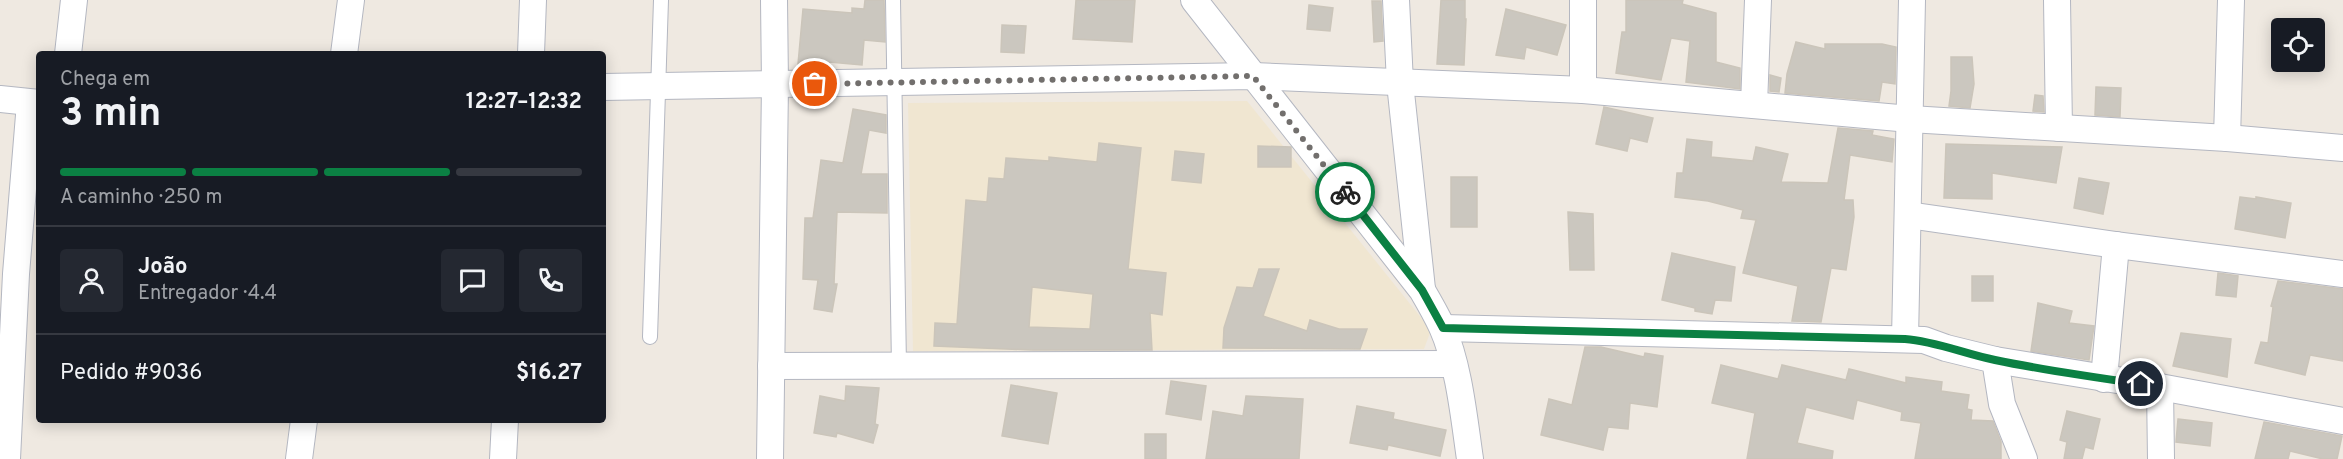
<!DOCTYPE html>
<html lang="pt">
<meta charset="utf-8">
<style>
:root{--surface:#171b24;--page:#242831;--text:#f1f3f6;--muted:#9ea1a6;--line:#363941;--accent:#0b8043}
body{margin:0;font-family:Overpass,sans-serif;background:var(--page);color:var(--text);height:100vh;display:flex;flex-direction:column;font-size:22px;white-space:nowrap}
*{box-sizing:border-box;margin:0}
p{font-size:20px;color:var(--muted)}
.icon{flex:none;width:33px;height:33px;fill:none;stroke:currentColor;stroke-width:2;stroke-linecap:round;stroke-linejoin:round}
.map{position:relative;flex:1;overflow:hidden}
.sheet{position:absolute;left:36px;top:51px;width:570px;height:372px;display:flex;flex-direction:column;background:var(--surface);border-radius:6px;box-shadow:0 3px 15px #0003}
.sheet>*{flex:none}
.controls{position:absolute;left:2271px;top:18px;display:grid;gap:12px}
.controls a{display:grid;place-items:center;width:54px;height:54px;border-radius:6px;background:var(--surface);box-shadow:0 3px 15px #0003;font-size:30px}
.pin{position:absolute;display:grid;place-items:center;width:51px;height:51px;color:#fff;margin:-26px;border:3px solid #fff;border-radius:50%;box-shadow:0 2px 6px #0007}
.courier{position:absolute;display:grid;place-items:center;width:60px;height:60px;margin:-30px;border:4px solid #0b8043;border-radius:50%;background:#fff;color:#222;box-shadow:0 2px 8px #0007}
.headline em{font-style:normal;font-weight:700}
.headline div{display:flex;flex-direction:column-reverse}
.headline{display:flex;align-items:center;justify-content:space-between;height:102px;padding:0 24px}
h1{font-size:39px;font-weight:700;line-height:45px}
.bar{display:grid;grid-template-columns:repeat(4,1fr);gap:9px 6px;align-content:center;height:72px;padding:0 24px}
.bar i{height:8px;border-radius:4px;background:var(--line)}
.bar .current{background:var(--accent)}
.bar p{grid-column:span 4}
.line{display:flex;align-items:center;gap:15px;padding:0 24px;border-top:2px solid var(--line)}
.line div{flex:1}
.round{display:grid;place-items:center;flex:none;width:63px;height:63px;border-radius:6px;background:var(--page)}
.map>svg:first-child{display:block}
.education{fill:#f0e6d1}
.building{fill:#cbc7bf;stroke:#cbc5ba;stroke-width:1.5;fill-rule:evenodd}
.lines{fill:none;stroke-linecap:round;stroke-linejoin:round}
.service-casing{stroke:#b4b7c1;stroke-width:16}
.minor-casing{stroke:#b4b7c1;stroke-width:28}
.service{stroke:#fff;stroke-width:14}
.minor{stroke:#fff;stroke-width:26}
.done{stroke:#726f6d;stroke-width:6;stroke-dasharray:0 10.8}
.route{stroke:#0b8043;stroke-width:8}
</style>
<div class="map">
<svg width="2343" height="459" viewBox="0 0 2343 459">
<rect width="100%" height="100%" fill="#efe9e1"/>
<polygon class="education" points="1247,101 1431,330 1424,349 913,351 908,103"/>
<g class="building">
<polygon points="865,0 884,0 885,42 864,40 862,65 829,62 828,67 798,64 803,9 852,13 852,8 864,9"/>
<polygon points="1076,0 1135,0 1132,42 1073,39"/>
<polygon points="1441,0 1465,0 1465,19 1466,19 1464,65 1437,64"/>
<polygon points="1626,0 1683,0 1682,4 1716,13 1716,62 1740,68 1740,89 1686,82 1690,41 1671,38 1661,80 1616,73 1622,32 1626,32"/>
<polygon points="1372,1 1381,1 1383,41 1374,42"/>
<polygon points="1309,5 1333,8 1330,31 1307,29"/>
<polygon points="1506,9 1566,25 1557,55 1526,47 1524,59 1496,55"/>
<polygon points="1002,25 1026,26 1024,53 1001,52"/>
<polygon points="1796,42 1825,49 1825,44 1882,44 1896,47 1895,84 1882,82 1879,101 1785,93 1787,74"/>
<polygon points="1951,57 1972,57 1974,84 1970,108 1949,106 1951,91"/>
<polygon points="1770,75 1781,78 1779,92 1770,91"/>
<polygon points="2096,87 2121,88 2120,117 2095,115"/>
<polygon points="2035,95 2043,96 2044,112 2033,111"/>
<polygon points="1604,107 1653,118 1647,142 1630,138 1627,151 1596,144"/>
<polygon points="853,109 886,115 886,133 869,130 861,174 887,174 887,213 837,212 834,284 837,284 832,312 814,309 818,280 803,279 805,218 813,218 821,160 843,163"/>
<polygon points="1838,128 1873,131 1872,135 1894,139 1892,162 1850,155 1844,200 1853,200 1854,217 1846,270 1831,268 1821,322 1792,321 1798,286 1743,273 1756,220 1741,218 1743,210 1708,201 1675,197 1677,173 1683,173 1687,139 1712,142 1711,157 1753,161 1756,147 1788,154 1781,182 1828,183"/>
<path d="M 1099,143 L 1141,148 L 1128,269 L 1166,273 L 1162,315 L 1150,313 L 1152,350 L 1033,350 L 934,346 L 935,323 L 957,324 L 966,200 L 987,202 L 989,178 L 1004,179 L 1006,158 L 1049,161 L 1049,157 L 1097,162 ZM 1032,287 L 1093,294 L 1090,329 L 1029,327 Z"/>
<polygon points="1946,144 2062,147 2056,183 1992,173 1992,199 1944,198"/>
<polygon points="1258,146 1291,147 1291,167 1258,167"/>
<polygon points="1175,151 1204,154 1201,183 1172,180"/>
<rect x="1451" y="177" width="26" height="50"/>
<polygon points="2079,178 2109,183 2103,214 2074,208"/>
<polygon points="2240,197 2256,199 2256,197 2291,203 2285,238 2235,229"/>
<polygon points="1568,212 1593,214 1594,270 1570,270"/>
<polygon points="1672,253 1735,267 1731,301 1715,300 1712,314 1695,311 1695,308 1662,300"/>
<polygon points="1259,269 1279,269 1263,316 1307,331 1310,320 1339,329 1367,329 1360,349 1223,348 1224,328 1237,287 1253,288"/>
<polygon points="2218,273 2238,276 2236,297 2216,295"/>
<rect x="1972" y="276" width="21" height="25"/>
<polygon points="2278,281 2343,289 2343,361 2310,355 2305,375 2255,363 2261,342 2268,343 2273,307 2271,306"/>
<polygon points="2038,303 2072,311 2069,323 2094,326 2089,360 2031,351"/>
<polygon points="2181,333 2231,339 2227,377 2173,366"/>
<polygon points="1585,347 1601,347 1644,357 1645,353 1663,356 1657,407 1630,403 1628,429 1608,427 1603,450 1541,435 1549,399 1572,405"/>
<polygon points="1721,365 1778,379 1782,365 1846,380 1849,369 1906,383 1906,377 1942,382 1941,391 1969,395 1967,409 1972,410 1971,420 1993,421 2001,442 2001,459 1915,459 1921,423 1901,420 1902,412 1857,400 1853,419 1806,407 1797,443 1833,451 1832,459 1747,459 1755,413 1712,403"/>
<polygon points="1171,381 1206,386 1201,420 1166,414"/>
<polygon points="1011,385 1057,393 1048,444 1002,436"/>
<polygon points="846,386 879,388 875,424 878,425 873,443 837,433 836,437 814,433 820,396 845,401"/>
<polygon points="1246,396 1303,399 1299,459 1206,459 1213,411 1243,416"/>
<polygon points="1357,406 1394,413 1393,419 1446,430 1440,456 1388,445 1387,450 1350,443"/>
<polygon points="2067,411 2100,419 2093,449 2085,447 2082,459 2064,459 2067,442 2060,440"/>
<polygon points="2178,419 2212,423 2210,446 2176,442"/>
<polygon points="2264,422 2342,436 2337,459 2323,459 2290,451 2288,459 2255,459"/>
<rect x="1145" y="434" width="21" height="25"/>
</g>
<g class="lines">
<g class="service-casing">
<g id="service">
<polyline points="893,0 899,366"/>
<polyline points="650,337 661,0"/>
</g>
</g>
<g class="minor-casing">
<g id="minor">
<path d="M 1194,0 L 1422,290 C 1429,302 1436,314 1442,327 C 1459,365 1464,418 1470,459"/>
<polyline points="1396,0 1400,83 1422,289"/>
<polyline points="1583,0 1583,90"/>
<polyline points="2057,0 2059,128"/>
<polyline points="68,54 74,0"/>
<polyline points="344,54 351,0"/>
<polyline points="531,54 533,0"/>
<polyline points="603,87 1253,76 1583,90 1910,119 2227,138 2343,148"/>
<polyline points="0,99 39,103"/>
<polyline points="1754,105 1758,0"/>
<polyline points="2227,138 2231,0"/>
<polyline points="1908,215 2116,245 2343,274"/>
<polyline points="1443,328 1924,340 1946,348 1995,360 2002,404 2024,459"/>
<polyline points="1905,339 1912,0"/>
<polyline points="1995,360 2160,387 2343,421"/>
<polyline points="771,366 1453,364"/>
<polyline points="2104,379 2116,245"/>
<polyline points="2160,387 2161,459"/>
<polyline points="7,459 16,274 30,103"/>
<polyline points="299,459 304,420"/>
<polyline points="503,459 505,420"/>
<polyline points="770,459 775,84 774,0"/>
</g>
</g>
<use href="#service" class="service"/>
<use href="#minor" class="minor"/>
</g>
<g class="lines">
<polyline class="done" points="815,84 1253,76 1345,192"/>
<path class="route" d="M 1345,192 L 1422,290 L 1443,328 L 1905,339 C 1935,341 1965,354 1995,360 C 2043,370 2092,377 2141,384"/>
</g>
</svg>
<div class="controls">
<a><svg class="icon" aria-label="locate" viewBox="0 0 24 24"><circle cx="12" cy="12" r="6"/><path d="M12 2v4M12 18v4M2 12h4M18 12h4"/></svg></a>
</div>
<div class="pin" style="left:815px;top:84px;background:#ea580c"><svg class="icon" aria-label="bag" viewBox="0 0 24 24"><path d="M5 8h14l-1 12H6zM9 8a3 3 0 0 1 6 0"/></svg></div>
<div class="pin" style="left:2141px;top:384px;background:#1f2937"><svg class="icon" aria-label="home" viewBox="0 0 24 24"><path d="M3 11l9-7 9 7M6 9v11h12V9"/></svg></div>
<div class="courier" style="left:1345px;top:192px"><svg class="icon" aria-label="bike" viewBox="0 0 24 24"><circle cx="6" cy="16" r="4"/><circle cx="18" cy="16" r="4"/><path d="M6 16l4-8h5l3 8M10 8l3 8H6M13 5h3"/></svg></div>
<section class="sheet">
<div class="headline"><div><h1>3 min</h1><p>Chega em</p></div><em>12:27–12:32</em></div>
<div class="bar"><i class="current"></i><i class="current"></i><i class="current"></i><i></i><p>A caminho · 250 m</p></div>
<div class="line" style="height:108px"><a class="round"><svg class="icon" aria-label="person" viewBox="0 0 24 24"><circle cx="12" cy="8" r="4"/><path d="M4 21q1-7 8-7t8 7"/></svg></a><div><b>João</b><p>Entregador · 4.4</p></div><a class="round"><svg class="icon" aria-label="chat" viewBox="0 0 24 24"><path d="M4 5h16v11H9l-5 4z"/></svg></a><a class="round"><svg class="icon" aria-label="phone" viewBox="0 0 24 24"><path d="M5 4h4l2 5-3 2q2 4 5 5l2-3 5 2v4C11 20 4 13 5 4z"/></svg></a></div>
<div class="line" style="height:78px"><div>Pedido #9036</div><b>$16.27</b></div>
</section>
</div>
